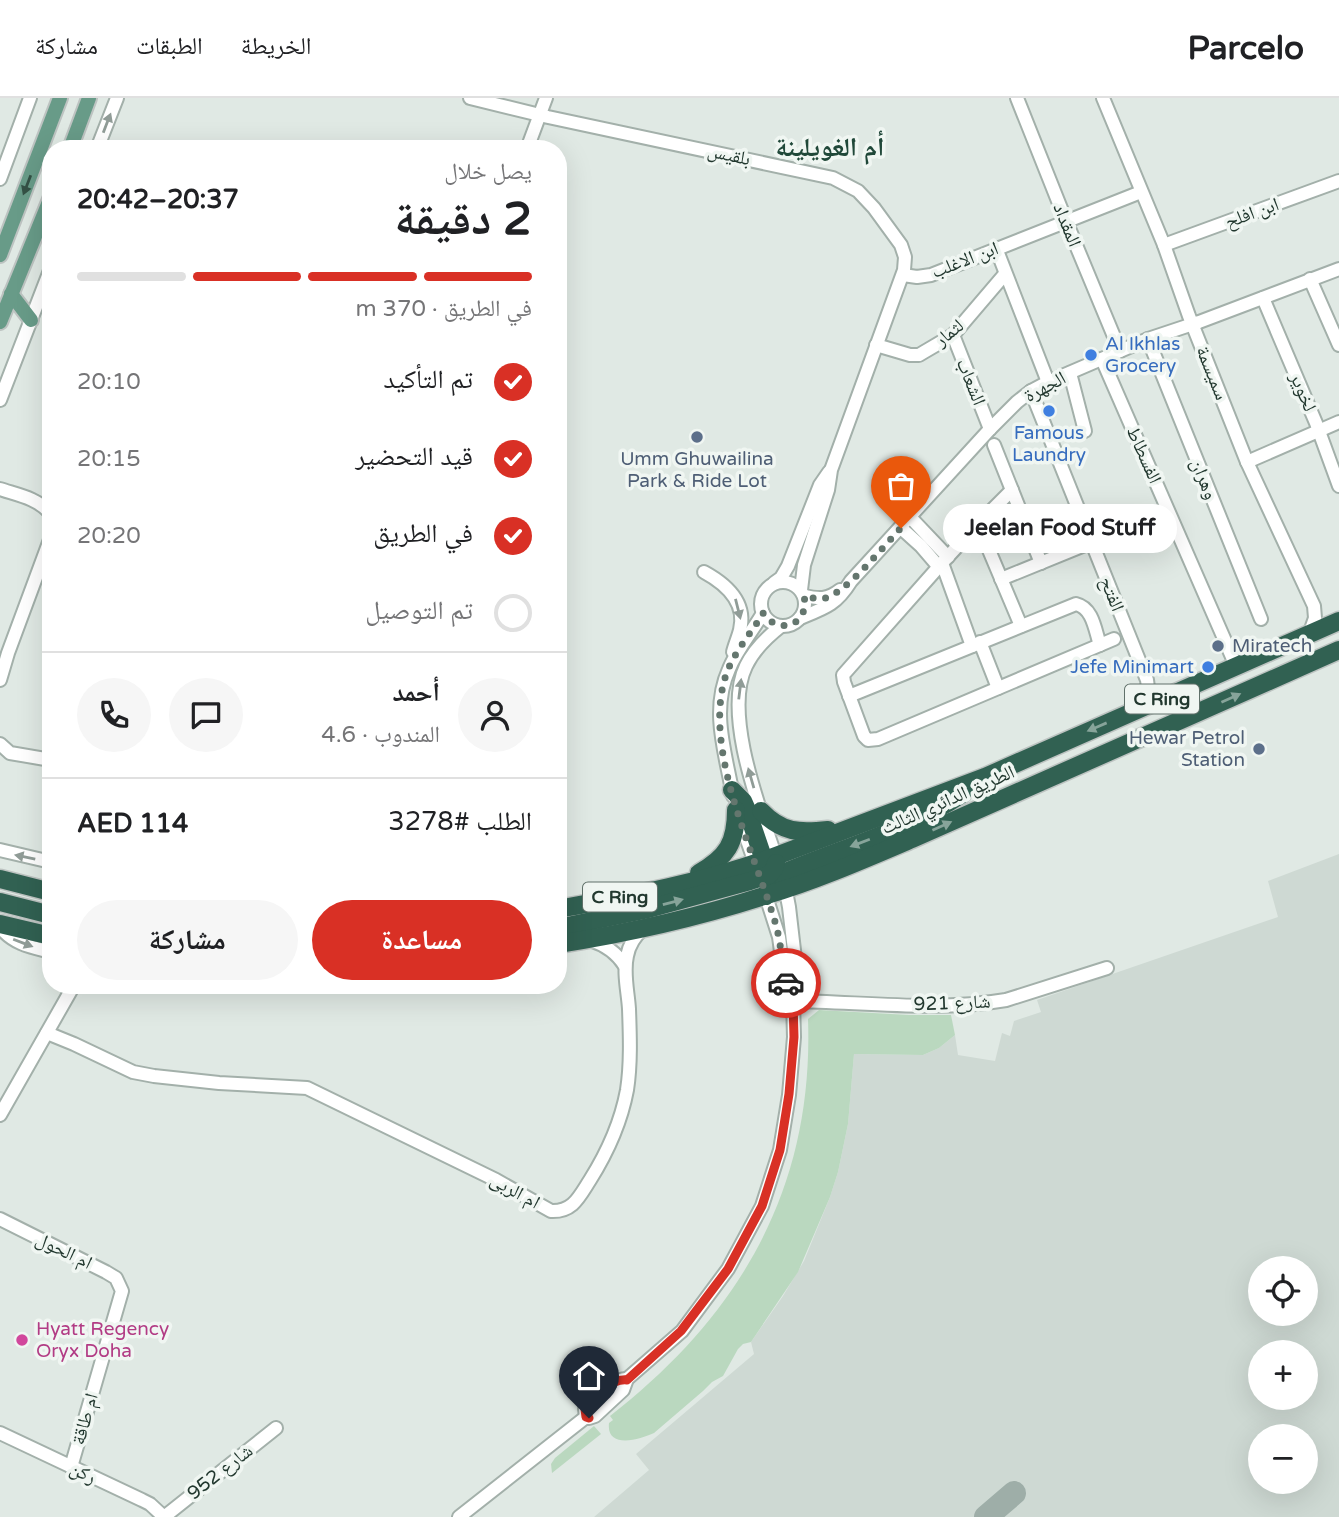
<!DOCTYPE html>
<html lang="ar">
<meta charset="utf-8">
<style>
:root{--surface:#fff;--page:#f6f6f6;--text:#202124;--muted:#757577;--line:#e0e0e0;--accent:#d93025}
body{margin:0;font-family:"Varela Round","Noto Naskh Arabic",sans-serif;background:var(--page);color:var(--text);direction:rtl;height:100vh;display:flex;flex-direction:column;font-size:26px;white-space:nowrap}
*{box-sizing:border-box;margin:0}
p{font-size:23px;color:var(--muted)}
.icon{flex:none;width:38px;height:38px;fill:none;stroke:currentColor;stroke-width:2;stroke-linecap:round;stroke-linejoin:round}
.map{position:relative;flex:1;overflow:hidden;direction:ltr}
.panel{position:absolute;left:42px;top:42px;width:525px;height:854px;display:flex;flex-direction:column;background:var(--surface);border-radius:28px;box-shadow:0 7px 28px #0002;direction:rtl}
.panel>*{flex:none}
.controls{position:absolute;left:1248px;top:1158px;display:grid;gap:14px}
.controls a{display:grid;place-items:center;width:70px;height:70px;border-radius:50%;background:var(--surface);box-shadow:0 7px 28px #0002;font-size:35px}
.pin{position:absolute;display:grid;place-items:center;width:60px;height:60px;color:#fff;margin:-72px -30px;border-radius:50% 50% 50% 0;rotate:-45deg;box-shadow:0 0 7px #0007}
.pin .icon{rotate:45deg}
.courier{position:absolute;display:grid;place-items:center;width:70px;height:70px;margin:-35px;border:5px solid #d93025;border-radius:50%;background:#fff;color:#222;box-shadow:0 2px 9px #0007}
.bubble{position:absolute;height:49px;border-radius:24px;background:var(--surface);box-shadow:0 7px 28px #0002;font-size:23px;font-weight:800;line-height:49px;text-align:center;direction:rtl}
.overview em{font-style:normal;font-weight:800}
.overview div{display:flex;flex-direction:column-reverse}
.overview{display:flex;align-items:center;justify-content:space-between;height:119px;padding:0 35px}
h1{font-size:46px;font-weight:800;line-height:52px}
.bar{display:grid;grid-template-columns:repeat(4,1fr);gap:10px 7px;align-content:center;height:84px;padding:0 35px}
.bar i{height:9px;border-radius:5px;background:var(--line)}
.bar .current{background:var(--accent)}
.bar p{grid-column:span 4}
.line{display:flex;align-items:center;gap:18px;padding:0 35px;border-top:2px solid var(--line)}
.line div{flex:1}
.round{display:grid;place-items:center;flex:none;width:74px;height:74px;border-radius:37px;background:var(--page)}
ol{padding:0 35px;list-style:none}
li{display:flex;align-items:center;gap:21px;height:77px}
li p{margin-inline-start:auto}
li .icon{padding:7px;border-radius:50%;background:var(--accent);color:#fff;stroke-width:4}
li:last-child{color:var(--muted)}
li i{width:38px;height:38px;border:4px solid var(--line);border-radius:50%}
.cta{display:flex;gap:14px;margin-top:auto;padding:14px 35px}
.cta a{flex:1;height:80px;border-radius:42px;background:var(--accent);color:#fff;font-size:28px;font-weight:800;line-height:80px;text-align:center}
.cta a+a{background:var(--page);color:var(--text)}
header{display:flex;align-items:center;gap:42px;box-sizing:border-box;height:98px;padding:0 35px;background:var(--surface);border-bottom:2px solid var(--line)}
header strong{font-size:33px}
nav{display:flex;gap:38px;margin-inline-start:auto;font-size:24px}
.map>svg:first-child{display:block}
.built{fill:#ced9d3;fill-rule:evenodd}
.green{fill:#bad8bf}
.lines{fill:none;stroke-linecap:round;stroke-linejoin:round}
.taxiway{stroke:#9eaea8;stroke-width:24}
.minor-casing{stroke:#a3b0aa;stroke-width:16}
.major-casing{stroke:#bdc3c1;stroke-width:18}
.highway-casing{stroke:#bdc3c1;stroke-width:21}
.minor{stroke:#fff;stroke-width:12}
.major{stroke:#689b88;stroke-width:14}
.highway{stroke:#316152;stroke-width:18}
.oneway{fill:#909c97}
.oneway2{fill:#345145}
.oneway3{fill:#87a49a}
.done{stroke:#64766e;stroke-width:7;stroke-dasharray:0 12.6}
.route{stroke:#d93025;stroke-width:9}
.shop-dot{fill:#3f7fe0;stroke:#f0f6f2;stroke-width:2.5}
.service-dot{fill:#5c6f8a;stroke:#f0f6f2;stroke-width:2.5}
.hotel-dot{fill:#d1479c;stroke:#f0f6f2;stroke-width:2.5}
.labels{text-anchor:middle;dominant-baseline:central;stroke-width:7;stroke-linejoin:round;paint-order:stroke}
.shield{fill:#f0f6f2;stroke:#60716a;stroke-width:2}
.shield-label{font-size:18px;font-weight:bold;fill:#22382f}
.street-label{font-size:19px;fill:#22382f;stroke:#f0f6f2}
.shop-label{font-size:19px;fill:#366cbe;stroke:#f0f6f2;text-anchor:start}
.service-label{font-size:19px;fill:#4e5e75;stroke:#f0f6f2}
.hotel-label{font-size:19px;fill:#b23c85;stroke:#f0f6f2;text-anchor:start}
.district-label{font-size:26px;font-weight:bold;fill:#204839;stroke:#f0f6f2}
</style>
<header>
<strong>Parcelo</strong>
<nav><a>الخريطة</a><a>الطبقات</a><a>مشاركة</a></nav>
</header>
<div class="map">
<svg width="1339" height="1419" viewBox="0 0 1339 1419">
<rect width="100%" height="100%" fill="#e0e9e4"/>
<path class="built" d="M 1339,756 L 1339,1419 L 594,1419 L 649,1372 L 636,1356 L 754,1256 L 751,1244 L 783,1198 L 804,1163 L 830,1099 L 838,1074 L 848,1026 L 854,956 L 923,957 L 939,950 L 955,937 L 958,957 L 995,963 L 1002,935 L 1010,938 L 1014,923 L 1041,914 L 1037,902 L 1278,819 L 1268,783 ZM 1260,1171 L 1306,1171 L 1306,1216 L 1260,1216 ZM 1260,1255 L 1306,1255 L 1306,1300 L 1260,1300 ZM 1260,1339 L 1306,1339 L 1306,1384 L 1260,1384 Z"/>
<g class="green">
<path d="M 819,912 L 909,917 L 951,917 L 955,937 L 939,950 L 923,957 L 854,956 L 848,1026 L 838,1074 L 830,1099 L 798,1174 L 751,1244 L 743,1246 L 738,1251 L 723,1278 L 712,1284 L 703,1293 L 654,1335 C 639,1342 606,1351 609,1325 L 613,1322 L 610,1318 C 741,1216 814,1089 808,921 Z"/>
<polygon points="594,1328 601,1336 552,1375 551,1366 555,1360"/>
</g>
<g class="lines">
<polyline class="taxiway" points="986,1419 1014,1395"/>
<g class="minor-casing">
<g id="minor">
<polyline points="470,0 548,19 833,80 858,93 874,110 901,147 905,159 904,172 831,372 828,392 804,467 801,492"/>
<polyline points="1017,0 1066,123 1120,253"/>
<polyline points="1103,0 1164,147 1189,218 1247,364 1314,508 1315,520 1309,537"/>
<polyline points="97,51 117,0"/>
<polyline points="527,51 546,0"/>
<polyline points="0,81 30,0"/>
<polyline points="1164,147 1339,83"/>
<polyline points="996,150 1048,284"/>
<polyline points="903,177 917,179 931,177 1141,94"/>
<polyline points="1310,181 1339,247"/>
<polyline points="1263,200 1316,325 1339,388"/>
<polyline points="953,237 990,331"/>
<polyline points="1148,241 1261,521"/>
<polyline points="876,247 910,257 919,257 924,254 953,237 1005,176"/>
<polyline points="1102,261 1236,568"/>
<polyline points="1070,275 1085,333"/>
<path d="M 1031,293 L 1147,582 C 1149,593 1147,602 1139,611"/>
<polyline points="0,302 51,170"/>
<polyline points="994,347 1041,465"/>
<polyline points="1247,364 1339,324"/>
<path d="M 0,391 C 18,397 37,400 50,415"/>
<polyline points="1012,392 978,426 942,465 843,577 844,584 864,638 868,642 878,641 1114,541"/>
<polyline points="910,419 948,459"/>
<polyline points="978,426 1021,528"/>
<polyline points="901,430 921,448 939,469"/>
<polyline points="942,465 972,548"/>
<path d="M 704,474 C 726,486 747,504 740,532 C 738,540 735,546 733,554"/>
<polyline points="1001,481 1092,444"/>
<circle cx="783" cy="506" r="22"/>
<polyline points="774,485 781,480 788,468 820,387 829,374"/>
<path d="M 804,498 C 819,501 827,502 840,492"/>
<path d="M 800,520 C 825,510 836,507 851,483 L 990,331 L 1017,304 L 1031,293 L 1048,284 L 1148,241 L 1199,224 L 1339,171"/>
<polyline points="980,544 998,590"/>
<polyline points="0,582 8,555 51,439 51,431"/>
<path d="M 849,598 L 1076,506 C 1093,510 1095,532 1100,547"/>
<polyline points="0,646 10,655 51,662"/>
<path d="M 733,698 C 726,656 710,613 729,571 C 737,551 752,534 763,515"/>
<polyline points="739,719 757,771"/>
<polyline points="0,752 51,764"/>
<path d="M 778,766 C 762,716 722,617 746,568 C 754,551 767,539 781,528"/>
<polyline points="764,792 779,839 785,883 793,903"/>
<path d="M 0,829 C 13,846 31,849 51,854"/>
<path d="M 590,842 C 606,847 617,855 625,868"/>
<path d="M 793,903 C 863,904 936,914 1006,902 L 1107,870"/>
<path d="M 47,935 L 74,946 L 133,974 L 154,978 L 219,985 L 307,990 L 496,1082 L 551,1113 C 573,1114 579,1099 590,1082 C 607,1055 621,1024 627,992 C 631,966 630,938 629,911 C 628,894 623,875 627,858 C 629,847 635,838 643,831"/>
<polyline points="0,1017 74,887"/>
<polyline points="0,1121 106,1174 116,1180 122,1193 71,1369"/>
<path d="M 586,1319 L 585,1311 L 588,1308 C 599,1297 611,1281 627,1281"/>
<polyline points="0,1335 142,1402 150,1406 164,1419"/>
<polyline points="164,1419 276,1330"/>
<polyline points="459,1419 586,1319 589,1320 595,1318 623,1292 627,1281 682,1233 728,1171 762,1108 780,1052 789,997 794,939 793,903 796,893 797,878 789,809 784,783"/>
</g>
</g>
<g class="major-casing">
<g id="major">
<polyline points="70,51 89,0"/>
<polyline points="0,157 60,0"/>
<polyline points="11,196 31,222"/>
<polyline points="0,224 51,99"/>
</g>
</g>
<g class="highway-casing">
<g id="highway">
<polyline points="732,692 743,703 747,712 768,774"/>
<path d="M 761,713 C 782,735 799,735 828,732"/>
<path d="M 699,775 C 727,759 736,745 736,712"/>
<polyline points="0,781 51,794"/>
<path d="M 766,798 L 771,784 L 781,776 C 842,750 907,733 962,696"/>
<polyline points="0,804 51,817"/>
<path d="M 558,811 C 631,798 706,784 776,758 L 985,679 L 1339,523"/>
<polyline points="0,826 51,838"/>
<polyline points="558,830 644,812 750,783 769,777 774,771 776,765"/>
<path d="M 558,846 C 629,835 699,819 767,797 C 817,782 865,761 912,741 L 1339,552"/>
</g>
</g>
<use href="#minor" class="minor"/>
<use href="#major" class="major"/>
<use href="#highway" class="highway"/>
</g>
<defs><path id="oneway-solid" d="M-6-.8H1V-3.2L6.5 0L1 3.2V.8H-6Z" transform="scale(1.75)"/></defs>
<g class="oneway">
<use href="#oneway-solid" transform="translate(107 25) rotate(-69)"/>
<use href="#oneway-solid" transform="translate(738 511) rotate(76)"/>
<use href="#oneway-solid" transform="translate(740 591) rotate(-83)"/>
<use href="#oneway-solid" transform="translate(751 680) rotate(-106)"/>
<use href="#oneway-solid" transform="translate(25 759) rotate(-168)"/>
<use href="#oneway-solid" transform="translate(23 845) rotate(21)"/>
</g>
<use class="oneway2" href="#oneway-solid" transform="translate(27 87) rotate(111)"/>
<g class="oneway3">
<use href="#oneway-solid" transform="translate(1231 600) rotate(-24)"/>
<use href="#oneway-solid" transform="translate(1097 629) rotate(157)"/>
<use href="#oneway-solid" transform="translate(942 728) rotate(-24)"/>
<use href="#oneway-solid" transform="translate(860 745) rotate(159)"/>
<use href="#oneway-solid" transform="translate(673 804) rotate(-15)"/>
</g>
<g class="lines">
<path class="done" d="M 786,885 C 782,865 781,846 776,827 C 755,755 703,654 725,580 C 732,556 751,536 763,515 C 779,539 810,526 804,498 C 809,499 815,501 821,501 C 844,499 884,447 901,430"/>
<path class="route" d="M 589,1320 L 586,1319 L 585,1311 C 595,1299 611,1280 627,1282 L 681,1233 L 728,1171 L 762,1108 L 780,1052 L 789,996 L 794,939 L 793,903 L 786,885"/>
</g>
<g class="shop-dot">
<circle cx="1091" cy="257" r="7"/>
<circle cx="1049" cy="313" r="7"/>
<circle cx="1208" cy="569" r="7"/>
</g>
<g class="service-dot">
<circle cx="697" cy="339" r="7"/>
<circle cx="1218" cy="548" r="7"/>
<circle cx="1259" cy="651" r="7"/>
</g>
<circle class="hotel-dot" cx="22" cy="1242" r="7"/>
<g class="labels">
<g class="shield">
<rect x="1125" y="586.5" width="74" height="29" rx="5"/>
<rect x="583" y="784.5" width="74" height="29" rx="5"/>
</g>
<g class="shield-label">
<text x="1162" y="601">C Ring</text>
<text x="620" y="799">C Ring</text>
</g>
<g class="street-label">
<text transform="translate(729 57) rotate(12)">بلقيس</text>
<text transform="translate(1252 115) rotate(-20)">ابن افلح</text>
<text transform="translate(1067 127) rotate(68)">المقداد</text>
<text transform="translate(965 162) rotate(-21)">ابن الاغلب</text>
<text transform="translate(949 235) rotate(-39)">لثمار</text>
<text transform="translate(1212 275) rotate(68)">سميسمة</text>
<text transform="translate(971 284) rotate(68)">الشعاب</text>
<text transform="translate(1045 289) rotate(-28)">الجهرة</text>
<text transform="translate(1303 294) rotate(67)">لخوير</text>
<text transform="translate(1144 357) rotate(66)">الفسطاط</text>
<text transform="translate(1204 381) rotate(68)">وهران</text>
<text transform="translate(1112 496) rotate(68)">الفتح</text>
<text transform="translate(948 702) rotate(-24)">الطريق الدائري الثالث</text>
<text transform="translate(952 905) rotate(-2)">شارع 921</text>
<text transform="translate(515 1093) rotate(29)">ام الربى</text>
<text transform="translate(64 1153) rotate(26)">ام الحول</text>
<text transform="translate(85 1321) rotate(-74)">ام طاقة</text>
<text transform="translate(220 1374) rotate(-38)">شارع 952</text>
<text transform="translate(83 1375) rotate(25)">ركن</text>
</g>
<g class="shop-label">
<text x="1105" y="246">Al Ikhlas<tspan x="1105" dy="22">Grocery</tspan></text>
<text x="1049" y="335" text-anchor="middle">Famous<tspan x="1049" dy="22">Laundry</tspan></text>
<text x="1194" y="569" text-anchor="end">Jefe Minimart</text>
</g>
<g class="service-label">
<text x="697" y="361">Umm Ghuwailina<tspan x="697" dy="22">Park &amp; Ride Lot</tspan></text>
<text x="1232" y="548" text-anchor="start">Miratech</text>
<text x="1245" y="640" text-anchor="end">Hewar Petrol<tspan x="1245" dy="22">Station</tspan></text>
</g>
<g class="hotel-label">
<text x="36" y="1231">Hyatt Regency<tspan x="36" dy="22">Oryx Doha</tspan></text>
</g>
<g class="district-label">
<text x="830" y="49">أم الغويلينة</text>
</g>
</g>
</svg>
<div class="controls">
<a><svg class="icon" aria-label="locate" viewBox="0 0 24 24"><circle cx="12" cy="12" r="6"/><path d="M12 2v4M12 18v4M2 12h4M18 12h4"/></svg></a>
<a>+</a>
<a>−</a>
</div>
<div class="pin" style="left:901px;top:430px;background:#ea580c"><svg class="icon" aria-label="bag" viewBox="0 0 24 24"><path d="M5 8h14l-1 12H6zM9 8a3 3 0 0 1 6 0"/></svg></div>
<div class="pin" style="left:589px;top:1320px;background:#1f2937"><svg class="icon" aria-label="home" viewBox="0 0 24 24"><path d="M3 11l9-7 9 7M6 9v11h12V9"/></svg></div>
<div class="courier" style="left:786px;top:885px"><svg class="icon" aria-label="car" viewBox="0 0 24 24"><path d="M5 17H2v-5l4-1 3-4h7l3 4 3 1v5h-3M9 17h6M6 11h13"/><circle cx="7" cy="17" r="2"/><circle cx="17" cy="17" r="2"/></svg></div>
<div class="bubble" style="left:943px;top:406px;width:234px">Jeelan Food Stuff</div>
<section class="panel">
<div class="overview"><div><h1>2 دقيقة</h1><p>يصل خلال</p></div><em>20:37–20:42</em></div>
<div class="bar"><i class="current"></i><i class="current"></i><i class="current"></i><i></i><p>في الطريق · 370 m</p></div>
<ol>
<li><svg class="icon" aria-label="check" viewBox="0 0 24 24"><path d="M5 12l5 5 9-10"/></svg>تم التأكيد<p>20:10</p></li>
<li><svg class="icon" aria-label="check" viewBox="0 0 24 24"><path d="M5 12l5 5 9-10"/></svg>قيد التحضير<p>20:15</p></li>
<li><svg class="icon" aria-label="check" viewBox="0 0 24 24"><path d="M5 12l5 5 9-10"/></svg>في الطريق<p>20:20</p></li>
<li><i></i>تم التوصيل</li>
</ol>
<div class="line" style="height:126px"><a class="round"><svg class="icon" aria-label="person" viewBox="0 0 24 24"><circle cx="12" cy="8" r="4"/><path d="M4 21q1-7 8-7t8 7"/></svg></a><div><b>أحمد</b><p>المندوب · 4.6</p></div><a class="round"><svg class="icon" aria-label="chat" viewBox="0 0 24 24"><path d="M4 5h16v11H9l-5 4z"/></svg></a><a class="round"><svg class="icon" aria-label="phone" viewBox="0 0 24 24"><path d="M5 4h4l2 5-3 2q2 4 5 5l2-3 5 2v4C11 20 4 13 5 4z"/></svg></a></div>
<div class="line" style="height:91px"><div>الطلب #3278</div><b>AED 114</b></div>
<div class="cta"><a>مساعدة</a><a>مشاركة</a></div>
</section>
</div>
